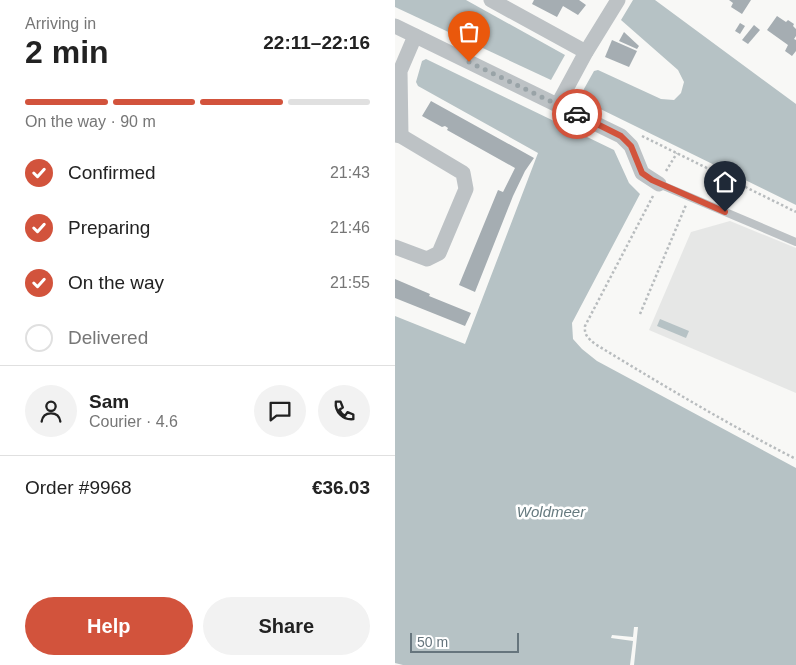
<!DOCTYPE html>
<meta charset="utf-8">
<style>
:root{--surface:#fff;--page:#f2f2f2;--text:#222;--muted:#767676;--line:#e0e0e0;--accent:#d2533c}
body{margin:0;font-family:Helvetica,sans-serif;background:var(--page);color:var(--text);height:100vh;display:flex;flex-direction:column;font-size:19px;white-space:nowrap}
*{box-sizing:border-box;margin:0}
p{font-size:16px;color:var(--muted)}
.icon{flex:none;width:28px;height:28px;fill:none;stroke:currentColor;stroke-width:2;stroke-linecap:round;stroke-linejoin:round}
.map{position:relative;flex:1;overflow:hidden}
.details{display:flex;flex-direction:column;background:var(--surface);width:395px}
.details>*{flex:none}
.scale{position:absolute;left:15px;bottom:12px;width:109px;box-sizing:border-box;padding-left:5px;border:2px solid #66757d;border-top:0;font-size:14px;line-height:18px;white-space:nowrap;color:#66757d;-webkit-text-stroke:4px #fff;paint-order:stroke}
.pin{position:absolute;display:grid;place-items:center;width:42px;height:42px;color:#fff;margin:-51px -21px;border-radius:50% 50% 50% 0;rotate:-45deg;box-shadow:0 0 5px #0007}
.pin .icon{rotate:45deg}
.courier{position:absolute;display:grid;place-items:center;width:50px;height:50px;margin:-25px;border:4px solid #d2533c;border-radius:50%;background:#fff;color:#222;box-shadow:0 1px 6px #0007}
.overview em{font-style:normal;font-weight:700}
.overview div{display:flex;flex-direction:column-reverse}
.overview{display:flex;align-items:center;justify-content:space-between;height:85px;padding:0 25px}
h1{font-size:32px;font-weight:700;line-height:38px}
.bar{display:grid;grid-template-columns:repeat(4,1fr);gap:8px 5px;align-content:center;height:60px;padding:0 25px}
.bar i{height:6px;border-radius:4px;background:var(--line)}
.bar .on{background:var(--accent)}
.bar p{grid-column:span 4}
.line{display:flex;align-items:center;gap:12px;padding:0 25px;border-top:1px solid var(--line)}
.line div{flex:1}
.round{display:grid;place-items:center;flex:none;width:52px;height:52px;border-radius:26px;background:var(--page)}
ol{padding:0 25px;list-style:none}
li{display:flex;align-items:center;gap:15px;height:55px}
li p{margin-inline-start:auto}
li .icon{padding:5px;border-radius:50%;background:var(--accent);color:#fff;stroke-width:4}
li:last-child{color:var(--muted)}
li i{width:28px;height:28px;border:2px solid var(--line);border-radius:50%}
.action{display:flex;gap:10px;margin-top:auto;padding:10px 25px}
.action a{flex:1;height:58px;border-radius:30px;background:var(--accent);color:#fff;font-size:20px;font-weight:700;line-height:58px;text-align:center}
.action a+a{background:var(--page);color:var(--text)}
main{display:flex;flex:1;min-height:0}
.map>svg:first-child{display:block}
.built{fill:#e6e7e6}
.water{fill:#b6c2c5}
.pier{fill:#f8f8f6}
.building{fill:#a5adb2}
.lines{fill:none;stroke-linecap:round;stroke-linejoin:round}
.path{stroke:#b8bcbe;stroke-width:2.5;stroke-dasharray:2.5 2.5;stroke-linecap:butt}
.lane{stroke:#bdc2c5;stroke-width:8}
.street{stroke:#bdc2c5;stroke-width:15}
.done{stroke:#99a3a7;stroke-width:5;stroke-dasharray:0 9}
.route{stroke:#d2533c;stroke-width:6}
.labels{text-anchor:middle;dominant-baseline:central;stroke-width:5;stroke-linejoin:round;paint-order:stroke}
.water-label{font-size:15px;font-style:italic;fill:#667a7f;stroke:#fff}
</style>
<main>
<section class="details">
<div class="overview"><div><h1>2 min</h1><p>Arriving in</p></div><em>22:11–22:16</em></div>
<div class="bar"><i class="on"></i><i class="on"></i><i class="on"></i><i></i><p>On the way · 90 m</p></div>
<ol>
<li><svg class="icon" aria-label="check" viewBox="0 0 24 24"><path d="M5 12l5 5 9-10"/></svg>Confirmed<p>21:43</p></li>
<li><svg class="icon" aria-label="check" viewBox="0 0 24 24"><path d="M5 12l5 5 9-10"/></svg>Preparing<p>21:46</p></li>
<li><svg class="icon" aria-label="check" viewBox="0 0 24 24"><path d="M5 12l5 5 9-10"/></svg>On the way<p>21:55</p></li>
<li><i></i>Delivered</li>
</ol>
<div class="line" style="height:90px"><a class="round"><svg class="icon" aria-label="person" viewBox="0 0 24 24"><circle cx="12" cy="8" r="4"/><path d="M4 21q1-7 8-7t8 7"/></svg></a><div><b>Sam</b><p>Courier · 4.6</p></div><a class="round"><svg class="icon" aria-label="chat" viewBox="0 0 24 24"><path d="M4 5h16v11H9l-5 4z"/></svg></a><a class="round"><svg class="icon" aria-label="phone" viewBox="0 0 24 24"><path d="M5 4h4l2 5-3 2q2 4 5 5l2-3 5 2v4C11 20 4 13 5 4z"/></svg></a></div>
<div class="line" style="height:65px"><div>Order #9968</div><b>€36.03</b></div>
<div class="action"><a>Help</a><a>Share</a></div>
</section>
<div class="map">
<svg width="401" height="665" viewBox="0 0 401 665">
<rect width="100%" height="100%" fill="#f8f8f6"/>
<polygon class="built" points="335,221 401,248 401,393 254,330 296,232"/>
<g class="water">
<polygon points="0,0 71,0 170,55 156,80 0,7"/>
<polygon points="238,0 260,0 401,104 401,205 185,99 185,96 199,71 203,70 266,99 279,100 286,93 289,82 283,70 226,20"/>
<polygon points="31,59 219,150 234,183 245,194 177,323 178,339 187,349 202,361 401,468 401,665 8,665 0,663 0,316 70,344 143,153 23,86 21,82 27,61"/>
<polygon points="265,319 294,331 291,338 262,326"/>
</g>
<polygon class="pier" points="239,627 243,627 239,665 235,665 238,641 216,638 217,635 238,637"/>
<g class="building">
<polygon points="139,0 184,0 191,5 183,15 168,6 162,17 137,4"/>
<polygon points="334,0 356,0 347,14 336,7 338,3"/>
<polygon points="382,16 391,22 393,20 399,24 398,26 401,29 401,36 399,39 401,40 401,51 397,56 390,51 393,45 372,30"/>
<polygon points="345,23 350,26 345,34 340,31"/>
<polygon points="359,25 365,30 353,44 347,40"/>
<polygon points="229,32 244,46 242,49 224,41"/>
<polygon points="217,40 242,51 234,67 210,57"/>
<polygon points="36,101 139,158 130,171 118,196 80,292 64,285 103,190 108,192 120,168 52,130 53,128 50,126 47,127 27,116"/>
<polygon points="0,279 35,294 34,296 76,313 70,326 0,298"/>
</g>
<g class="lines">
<g class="path">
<polyline points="247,136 401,212"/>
<polyline points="271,171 282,153"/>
<path d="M 258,196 L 190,326 C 189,335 193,338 200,344 C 266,384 332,424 401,459"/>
<polyline points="245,314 291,205"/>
</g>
<polyline class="lane" points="264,184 401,242"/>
<g class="street">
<polyline points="96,0 191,52"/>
<polyline points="0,26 226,136 236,146 247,173 264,184"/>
<polyline points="163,104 191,52 223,0"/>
<polyline points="0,135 6,136 68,173 71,189 44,253 32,259 0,247"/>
<polyline points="6,136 5,71 20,36"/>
</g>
</g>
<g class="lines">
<polyline class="done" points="74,62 182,114"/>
<polyline class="route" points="182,114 226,136 236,146 247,173 257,180 330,212"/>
</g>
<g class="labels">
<g class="water-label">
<text x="156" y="511">Woldmeer</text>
</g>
</g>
</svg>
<div class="scale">50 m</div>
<div class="pin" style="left:74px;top:62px;background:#ea580c"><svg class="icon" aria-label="bag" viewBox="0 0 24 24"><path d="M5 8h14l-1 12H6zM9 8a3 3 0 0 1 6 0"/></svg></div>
<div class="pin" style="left:330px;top:212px;background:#1f2937"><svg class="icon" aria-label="home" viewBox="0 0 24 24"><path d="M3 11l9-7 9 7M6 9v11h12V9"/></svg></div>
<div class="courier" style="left:182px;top:114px"><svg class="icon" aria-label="car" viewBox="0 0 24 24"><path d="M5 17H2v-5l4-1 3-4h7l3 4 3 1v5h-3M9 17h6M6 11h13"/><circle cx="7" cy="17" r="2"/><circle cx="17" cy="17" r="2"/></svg></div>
</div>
</main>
